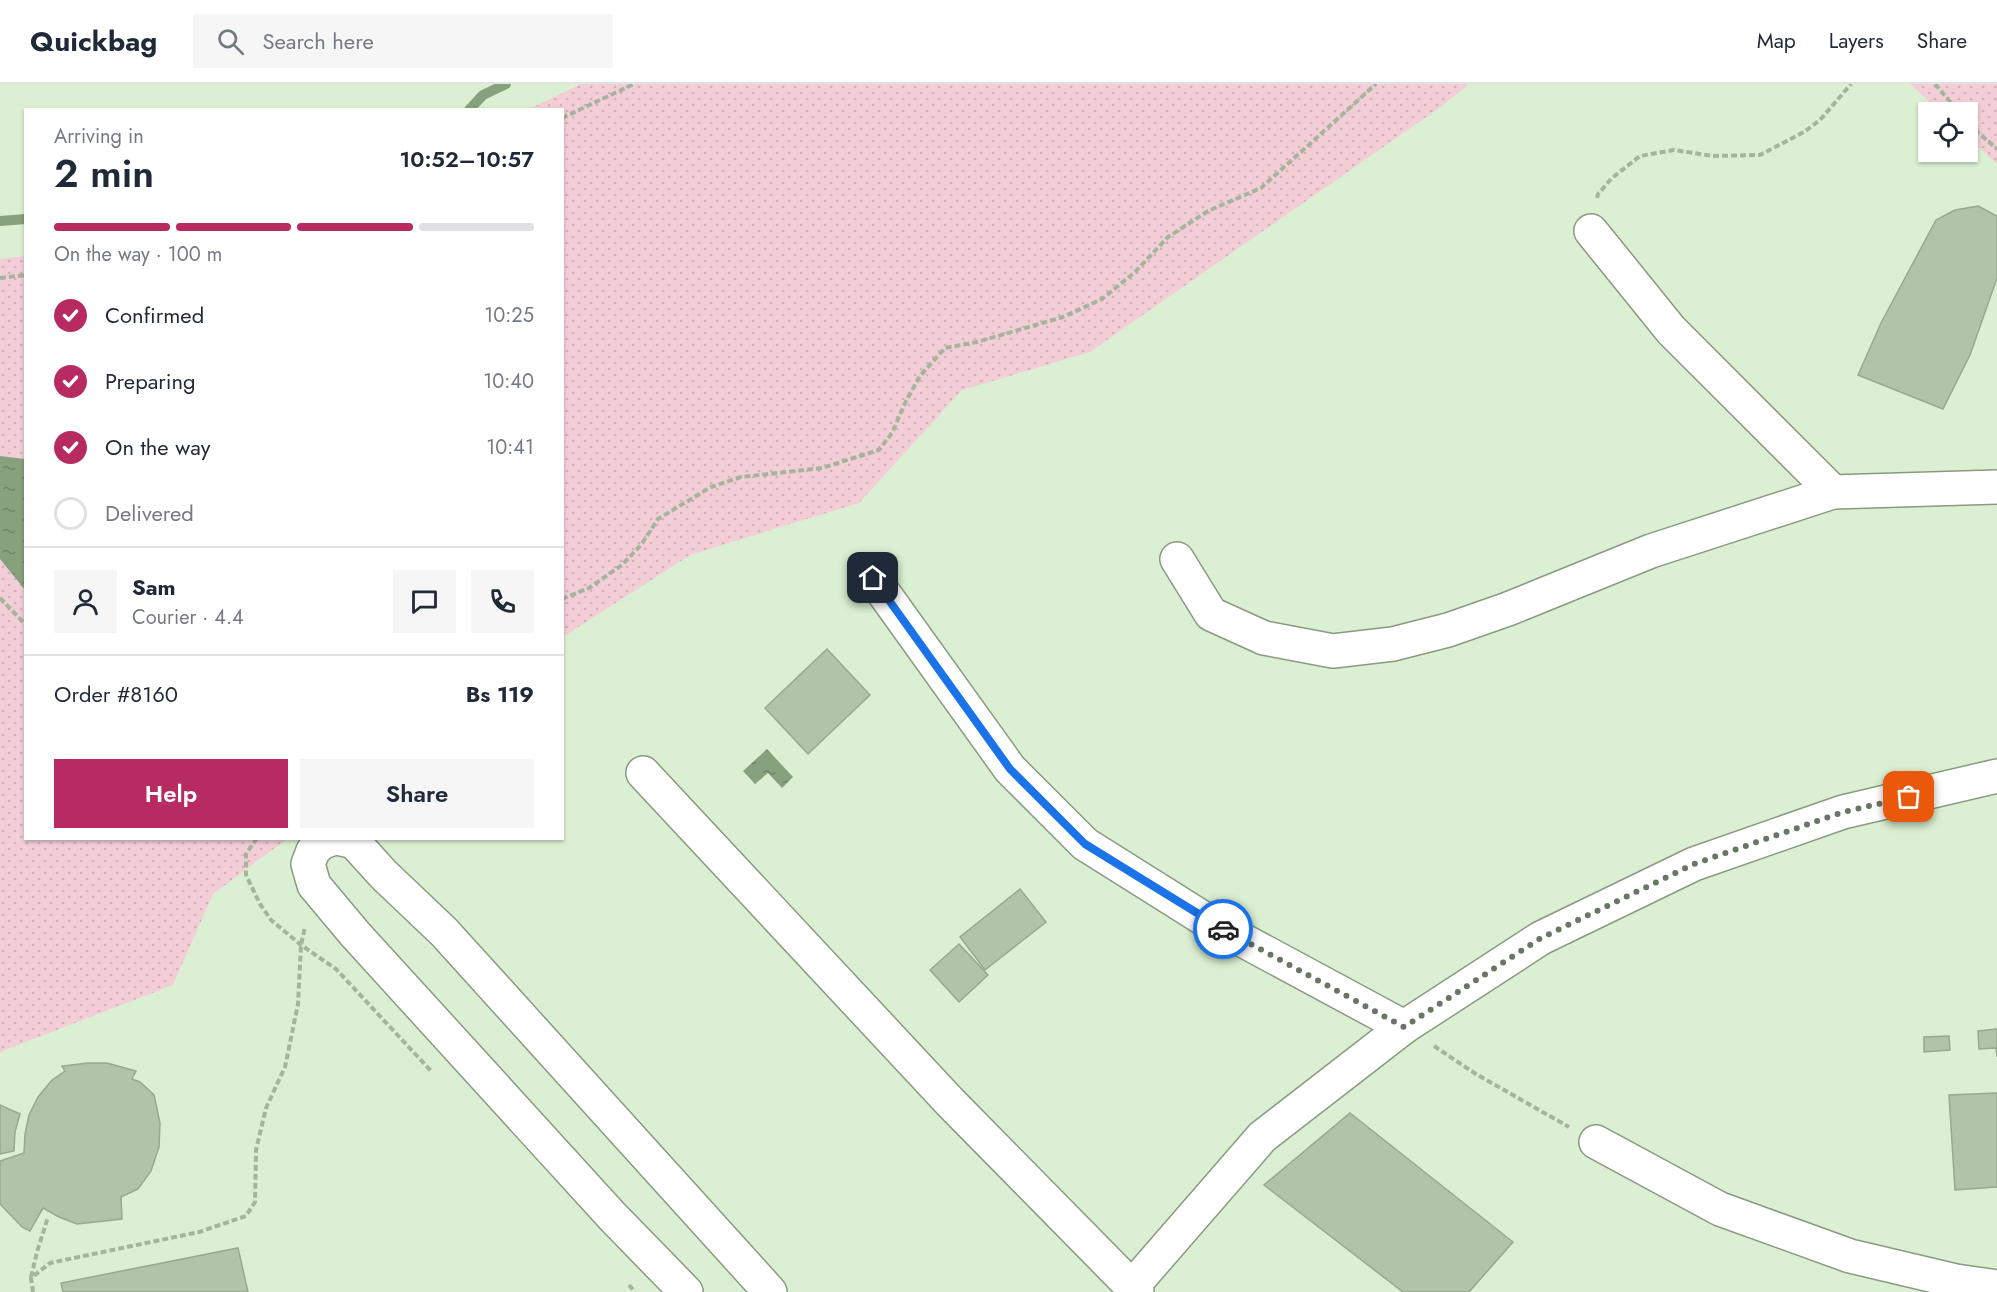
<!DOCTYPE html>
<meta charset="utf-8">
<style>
:root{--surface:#fff;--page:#f6f6f7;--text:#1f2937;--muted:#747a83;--line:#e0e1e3;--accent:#b72b62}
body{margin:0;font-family:Jost,sans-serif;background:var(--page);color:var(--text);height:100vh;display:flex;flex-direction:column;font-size:22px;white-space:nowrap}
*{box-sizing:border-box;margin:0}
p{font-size:20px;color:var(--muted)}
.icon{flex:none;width:33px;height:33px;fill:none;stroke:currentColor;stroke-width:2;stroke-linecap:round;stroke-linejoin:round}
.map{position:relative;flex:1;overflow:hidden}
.drawer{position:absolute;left:24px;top:24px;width:540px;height:732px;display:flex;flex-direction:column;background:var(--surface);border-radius:0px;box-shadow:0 2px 4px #0004}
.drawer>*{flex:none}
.buttons{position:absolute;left:1918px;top:18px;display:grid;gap:12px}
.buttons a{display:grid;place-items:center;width:60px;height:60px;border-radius:0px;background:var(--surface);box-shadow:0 2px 4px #0004;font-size:30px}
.pin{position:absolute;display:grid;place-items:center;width:51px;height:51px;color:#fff;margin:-26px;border-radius:12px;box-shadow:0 3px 9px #0006}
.courier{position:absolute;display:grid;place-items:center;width:60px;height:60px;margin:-30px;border:4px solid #1a73e8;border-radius:50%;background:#fff;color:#222;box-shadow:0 2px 8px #0007}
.overview em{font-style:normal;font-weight:600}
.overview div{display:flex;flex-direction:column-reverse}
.overview{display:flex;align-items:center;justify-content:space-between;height:102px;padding:0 30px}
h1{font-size:39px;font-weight:600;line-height:45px}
.bar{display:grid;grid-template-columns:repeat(4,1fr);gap:9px 6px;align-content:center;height:72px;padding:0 30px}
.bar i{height:8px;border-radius:4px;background:var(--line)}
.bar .on{background:var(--accent)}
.bar p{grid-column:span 4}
.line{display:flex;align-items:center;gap:15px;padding:0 30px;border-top:2px solid var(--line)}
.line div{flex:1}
.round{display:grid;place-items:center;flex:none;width:63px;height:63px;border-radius:0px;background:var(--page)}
ol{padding:0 30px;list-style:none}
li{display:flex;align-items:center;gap:18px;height:66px}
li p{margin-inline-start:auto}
li .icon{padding:6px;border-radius:50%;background:var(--accent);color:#fff;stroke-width:4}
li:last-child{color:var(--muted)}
li i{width:33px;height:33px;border:3px solid var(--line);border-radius:50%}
.button{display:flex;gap:12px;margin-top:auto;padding:12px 30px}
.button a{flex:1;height:69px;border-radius:0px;background:var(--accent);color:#fff;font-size:24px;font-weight:600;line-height:69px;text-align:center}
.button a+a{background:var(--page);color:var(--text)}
header{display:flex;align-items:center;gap:36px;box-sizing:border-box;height:84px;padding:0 30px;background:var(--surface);border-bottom:2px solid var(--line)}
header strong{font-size:28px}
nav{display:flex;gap:33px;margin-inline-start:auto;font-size:21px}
.search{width:420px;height:54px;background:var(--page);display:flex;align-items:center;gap:15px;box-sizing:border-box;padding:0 21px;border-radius:0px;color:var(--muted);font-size:22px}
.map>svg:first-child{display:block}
.grass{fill:url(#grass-dots)}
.water{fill:url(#water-ripples)}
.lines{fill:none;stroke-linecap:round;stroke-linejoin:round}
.stream{stroke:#88a17d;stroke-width:10}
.building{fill:#b0c4a8;stroke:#96aa8e;stroke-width:1.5}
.minor-casing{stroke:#889b80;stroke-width:36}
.path{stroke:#a4b59c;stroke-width:4;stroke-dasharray:6 3;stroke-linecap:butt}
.minor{stroke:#fff;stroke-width:33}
.done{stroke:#697664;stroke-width:6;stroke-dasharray:0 10.8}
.route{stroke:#1a73e8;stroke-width:8}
</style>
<header>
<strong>Quickbag</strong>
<div class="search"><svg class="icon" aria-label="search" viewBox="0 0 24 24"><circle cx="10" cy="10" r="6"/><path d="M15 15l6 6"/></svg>Search here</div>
<nav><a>Map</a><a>Layers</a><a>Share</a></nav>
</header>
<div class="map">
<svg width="1997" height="1208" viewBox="0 0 1997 1208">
<defs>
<pattern id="grass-dots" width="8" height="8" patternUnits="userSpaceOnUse" patternTransform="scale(1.5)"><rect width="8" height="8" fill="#f4ced7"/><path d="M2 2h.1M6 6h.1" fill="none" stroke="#d1b2b9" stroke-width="1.8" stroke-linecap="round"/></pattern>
<pattern id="water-ripples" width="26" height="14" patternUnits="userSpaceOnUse" patternTransform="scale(1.5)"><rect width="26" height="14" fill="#88a17d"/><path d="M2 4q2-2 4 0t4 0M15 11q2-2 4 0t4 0" fill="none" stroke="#6f8466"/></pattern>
</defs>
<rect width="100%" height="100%" fill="#dbf0d2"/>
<g class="grass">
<polygon points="581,0 1469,0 1442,22 1090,268 962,306 859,419 690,471 563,553 562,26 529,25"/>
<polygon points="1910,0 1997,0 1997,80 1968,54 1968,28 1941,28"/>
<polygon points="25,172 26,754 287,755 213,810 173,901 0,968 0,175"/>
</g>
<g class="water">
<polygon points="0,372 25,375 25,506 0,475"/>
<polygon points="767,665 793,693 782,704 768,689 755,700 743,687"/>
</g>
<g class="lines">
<g class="stream">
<polyline points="469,26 483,11 506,0"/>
<polyline points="0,137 26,135"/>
</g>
</g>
<g class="building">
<polygon points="1978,122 1997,132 1997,194 1970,271 1943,325 1858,291 1881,239 1936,136 1955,126"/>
<polygon points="827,565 870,611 808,670 765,624"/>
<polygon points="1020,805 1046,838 985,886 960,853"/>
<polygon points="959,860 988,891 959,918 930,886"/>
<polygon points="1997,945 1997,973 1996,964 1979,965 1978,947"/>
<polygon points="1949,952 1950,966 1924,968 1924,953"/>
<polygon points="88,979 107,979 136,987 132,995 140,998 154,1011 160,1039 159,1063 151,1087 138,1105 121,1113 122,1135 77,1140 59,1133 43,1124 30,1147 22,1143 0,1120 0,1077 24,1069 25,1050 29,1031 38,1013 52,996 65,987 62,982"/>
<polygon points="1997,1009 1997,1103 1955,1106 1949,1011"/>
<polygon points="0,1021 20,1030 15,1048 14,1067 0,1070"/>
<polygon points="1350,1029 1513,1158 1469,1208 1403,1208 1264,1101"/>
<polygon points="238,1164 248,1208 63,1208 61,1199"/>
</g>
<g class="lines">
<g class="minor-casing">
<g id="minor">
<polyline points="1591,147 1671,246 1833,408"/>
<polyline points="1177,475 1211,530 1264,554 1333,567 1393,560 1448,546 1508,525 1651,467 1833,408 1997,403"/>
<polyline points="873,494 1010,685 1085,760 1209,838 1404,943"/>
<polyline points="643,689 950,1018 1137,1208"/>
<polyline points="334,754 321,759 313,767 308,780 314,801 355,850 612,1132 686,1208"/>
<polyline points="337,754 354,758 384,791 444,848 770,1208"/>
<polyline points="1596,1058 1720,1125 1850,1172 1956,1197 1997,1203"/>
<polyline points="1131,1204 1262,1053 1404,943 1541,854 1694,780 1843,728 1997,692"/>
</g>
</g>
<g class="path">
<polyline points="1935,0 1959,28"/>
<polyline points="562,34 634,0"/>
<polyline points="1968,40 1997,65"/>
<polyline points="1597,114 1598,110 1612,94 1640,72 1674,66 1713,72 1760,71 1804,48 1820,36 1851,0"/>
<polyline points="0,194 26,191"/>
<polyline points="0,514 26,541"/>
<polyline points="562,515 589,504 622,481 641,461 658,435 711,403 741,393 822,384 879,366 892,349 906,317 920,292 945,264 977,258 1063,233 1102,215 1135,188 1168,153 1208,127 1261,104 1376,0"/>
<polyline points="257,754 246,770 246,791 260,820 271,836 301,861 336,885 432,988"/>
<polyline points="1434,962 1476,990 1569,1043"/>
<polyline points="31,1193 37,1168 48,1133"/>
<polyline points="629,1201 635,1208"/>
<polyline points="33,1208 31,1194 50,1179 199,1148 246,1132 255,1118 256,1066 266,1024 285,983 298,920 301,861 305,843"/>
</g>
<use href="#minor" class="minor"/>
</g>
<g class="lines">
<polyline class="done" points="1223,845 1404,943 1541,854 1694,780 1843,728 1909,713"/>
<polyline class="route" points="873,494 1010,685 1085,760 1223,845"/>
</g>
</svg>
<div class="buttons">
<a><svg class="icon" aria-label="locate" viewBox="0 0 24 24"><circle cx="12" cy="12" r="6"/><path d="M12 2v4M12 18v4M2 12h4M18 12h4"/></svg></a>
</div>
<div class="pin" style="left:1909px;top:713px;background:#ea580c"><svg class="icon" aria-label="bag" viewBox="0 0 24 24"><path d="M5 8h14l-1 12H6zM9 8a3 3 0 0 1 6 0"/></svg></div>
<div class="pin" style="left:873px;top:494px;background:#1f2937"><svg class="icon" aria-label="home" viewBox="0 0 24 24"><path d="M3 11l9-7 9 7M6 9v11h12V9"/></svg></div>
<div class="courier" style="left:1223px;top:845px"><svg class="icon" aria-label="car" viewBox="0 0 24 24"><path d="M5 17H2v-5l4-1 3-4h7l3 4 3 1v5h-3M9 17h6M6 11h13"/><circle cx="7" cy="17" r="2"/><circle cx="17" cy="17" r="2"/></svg></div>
<section class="drawer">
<div class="overview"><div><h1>2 min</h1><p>Arriving in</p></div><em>10:52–10:57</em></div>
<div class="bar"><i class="on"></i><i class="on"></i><i class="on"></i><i></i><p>On the way · 100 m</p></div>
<ol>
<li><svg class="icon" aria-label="check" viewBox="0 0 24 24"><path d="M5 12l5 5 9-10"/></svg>Confirmed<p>10:25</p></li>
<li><svg class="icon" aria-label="check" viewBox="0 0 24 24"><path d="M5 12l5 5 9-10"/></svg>Preparing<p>10:40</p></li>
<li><svg class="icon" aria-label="check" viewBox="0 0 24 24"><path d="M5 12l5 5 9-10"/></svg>On the way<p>10:41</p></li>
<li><i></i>Delivered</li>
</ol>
<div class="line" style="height:108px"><a class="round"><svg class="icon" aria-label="person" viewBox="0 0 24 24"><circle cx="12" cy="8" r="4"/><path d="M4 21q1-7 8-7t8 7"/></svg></a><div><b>Sam</b><p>Courier · 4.4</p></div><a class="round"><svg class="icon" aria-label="chat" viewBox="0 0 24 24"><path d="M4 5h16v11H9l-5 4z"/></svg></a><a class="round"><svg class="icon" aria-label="phone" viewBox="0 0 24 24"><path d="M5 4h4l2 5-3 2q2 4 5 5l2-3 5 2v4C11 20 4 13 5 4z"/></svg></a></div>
<div class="line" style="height:78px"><div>Order #8160</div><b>Bs 119</b></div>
<div class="button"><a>Help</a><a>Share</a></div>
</section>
</div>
